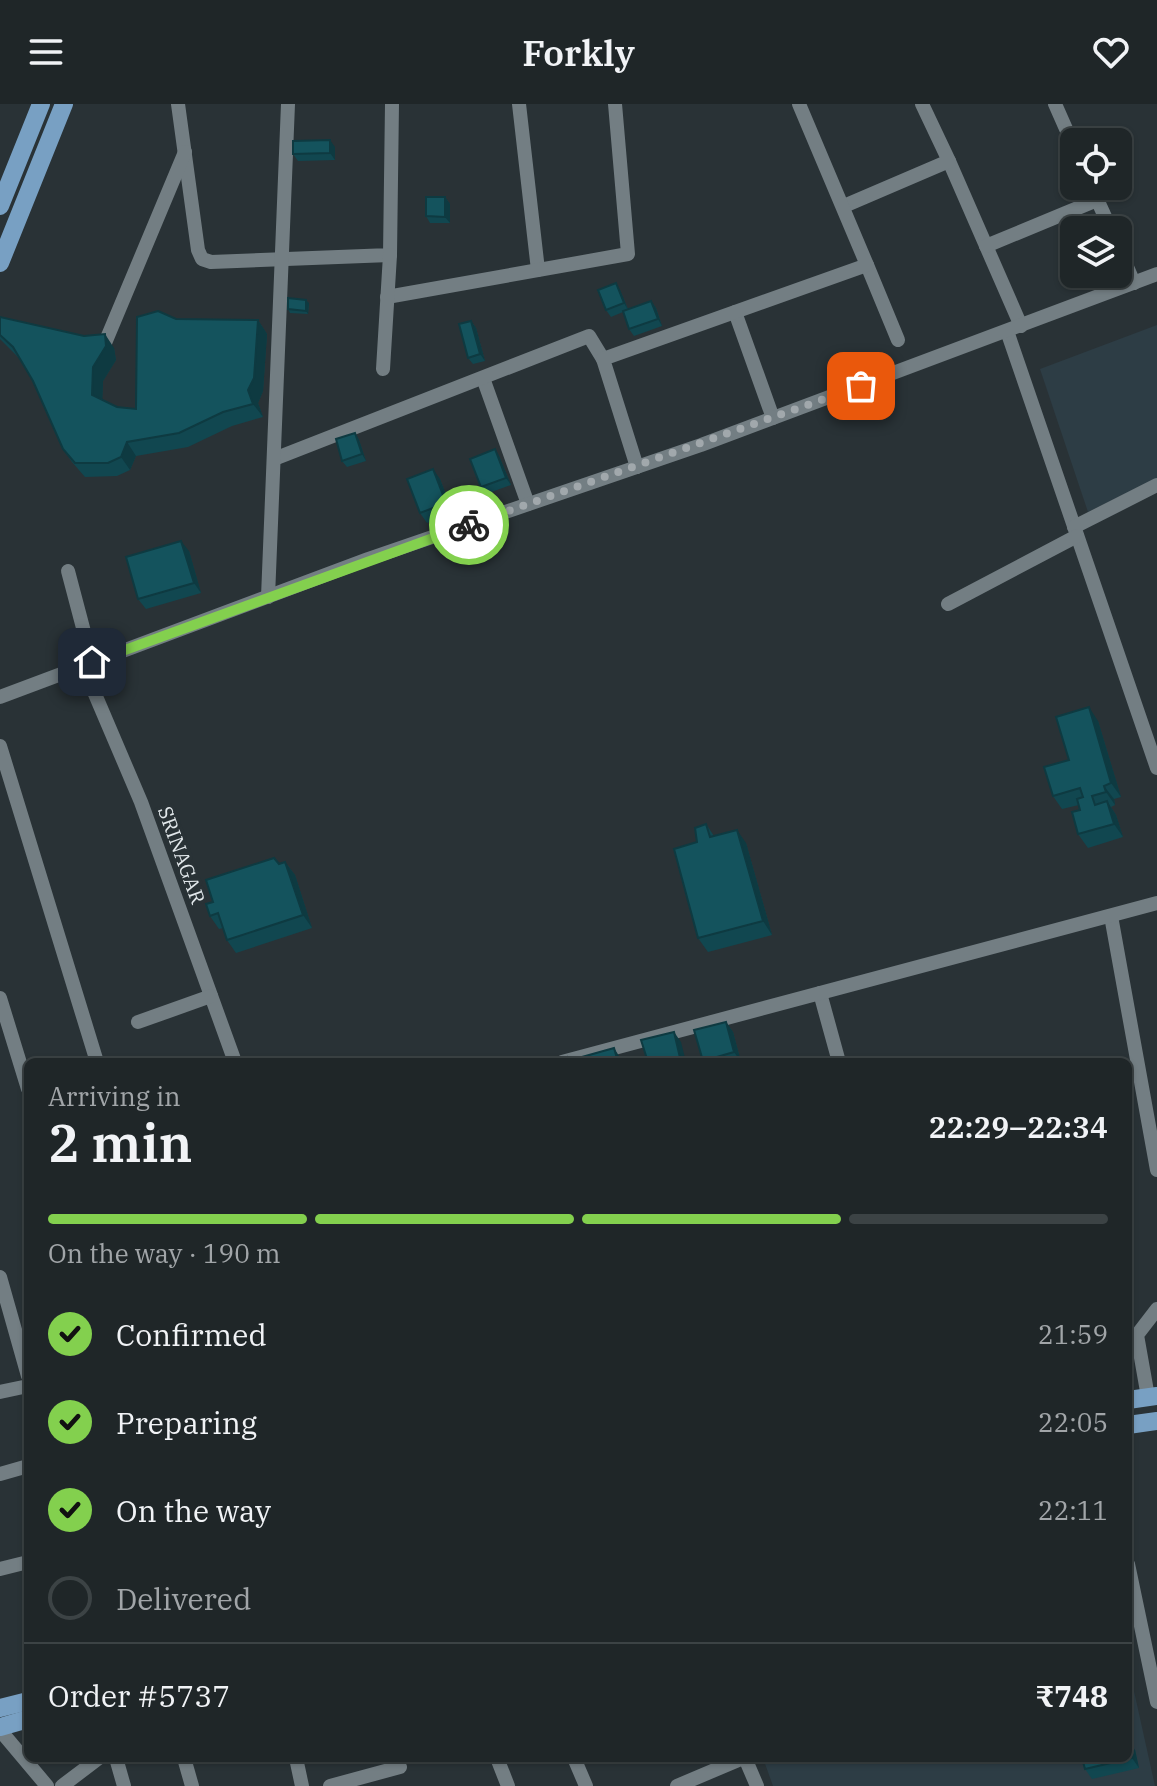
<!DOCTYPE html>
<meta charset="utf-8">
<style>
:root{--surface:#1f2628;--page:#2c3234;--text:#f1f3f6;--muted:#a1a5a8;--line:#3c4345;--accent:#83d04e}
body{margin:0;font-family:"IBM Plex Serif",serif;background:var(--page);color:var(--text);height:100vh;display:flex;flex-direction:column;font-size:30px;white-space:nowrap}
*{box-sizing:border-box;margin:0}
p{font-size:26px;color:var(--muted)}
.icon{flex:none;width:44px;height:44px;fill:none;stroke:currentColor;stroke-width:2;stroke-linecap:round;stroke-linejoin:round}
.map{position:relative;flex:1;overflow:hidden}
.drawer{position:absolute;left:24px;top:954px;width:1108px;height:704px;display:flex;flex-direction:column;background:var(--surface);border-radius:12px;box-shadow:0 2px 6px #0004,0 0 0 2px var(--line)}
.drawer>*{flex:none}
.buttons{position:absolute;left:1060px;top:24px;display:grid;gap:16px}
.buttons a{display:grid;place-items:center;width:72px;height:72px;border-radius:12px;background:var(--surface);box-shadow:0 2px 6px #0004,0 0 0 2px var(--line);font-size:40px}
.pin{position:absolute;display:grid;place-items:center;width:68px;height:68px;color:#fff;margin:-34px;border-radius:16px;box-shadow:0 4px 12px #0006}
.courier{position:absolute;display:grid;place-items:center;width:80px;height:80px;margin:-40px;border:6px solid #83d04e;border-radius:50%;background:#fff;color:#222;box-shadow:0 2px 10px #0007}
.head em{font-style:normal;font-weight:600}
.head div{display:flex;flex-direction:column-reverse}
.head{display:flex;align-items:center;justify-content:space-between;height:136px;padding:0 24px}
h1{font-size:52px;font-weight:600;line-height:60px}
.bar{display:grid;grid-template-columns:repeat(4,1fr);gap:12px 8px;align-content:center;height:96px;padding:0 24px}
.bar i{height:10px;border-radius:6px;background:var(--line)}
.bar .current{background:var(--accent)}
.bar p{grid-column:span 4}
.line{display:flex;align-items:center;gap:20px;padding:0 24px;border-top:2px solid var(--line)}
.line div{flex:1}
ol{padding:0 24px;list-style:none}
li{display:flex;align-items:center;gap:24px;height:88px}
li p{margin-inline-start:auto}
li .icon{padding:8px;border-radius:50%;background:var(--accent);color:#111;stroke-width:4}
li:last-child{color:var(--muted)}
li i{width:44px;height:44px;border:4px solid var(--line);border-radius:50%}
header{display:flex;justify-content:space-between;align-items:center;height:104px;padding:0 24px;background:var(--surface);font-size:36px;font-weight:600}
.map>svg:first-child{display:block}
.built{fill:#2d3d45}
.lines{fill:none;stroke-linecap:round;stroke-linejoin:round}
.minor{stroke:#737e83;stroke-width:14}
.major{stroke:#78a0c3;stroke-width:18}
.wall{fill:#114750}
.shaded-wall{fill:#0e3a41}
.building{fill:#14535d;stroke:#0e3a41;stroke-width:2}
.done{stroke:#a1a8ac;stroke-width:8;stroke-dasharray:0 14.4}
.route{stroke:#83d04e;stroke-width:10}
.labels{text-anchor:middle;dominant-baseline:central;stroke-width:7;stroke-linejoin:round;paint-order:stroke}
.street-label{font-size:20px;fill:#e2e8eb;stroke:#293236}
</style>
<header><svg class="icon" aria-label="menu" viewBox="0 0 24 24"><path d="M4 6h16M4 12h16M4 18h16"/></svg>Forkly<svg class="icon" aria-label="heart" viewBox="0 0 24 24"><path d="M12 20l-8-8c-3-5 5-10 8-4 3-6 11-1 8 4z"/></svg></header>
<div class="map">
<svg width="1157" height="1682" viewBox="0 0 1157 1682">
<rect width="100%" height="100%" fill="#293236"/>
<g class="built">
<polygon points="1157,221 1157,374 1088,408 1040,265"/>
<polygon points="1128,1560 1155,1682 773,1682 763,1654 1128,1654"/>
</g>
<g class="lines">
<g class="minor">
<polyline points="178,0 198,146 202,155 211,158 390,151 392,0"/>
<polyline points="519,0 538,166"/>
<polyline points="1055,0 1074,43"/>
<polyline points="949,57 1021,222"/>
<polyline points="1091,82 1111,126"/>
<polyline points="844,102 949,57 922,0"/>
<polyline points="986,142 1097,96"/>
<polyline points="1118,142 1134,179"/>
<polyline points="867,161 898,236"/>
<polyline points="387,193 628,150 615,0"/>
<polyline points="735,208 773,314"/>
<polyline points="1007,227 1157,664"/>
<polyline points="105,239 185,48"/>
<polyline points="383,265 390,151"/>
<polyline points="483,274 528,400"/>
<polyline points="274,355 589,232 603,255"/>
<polyline points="637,363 603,255 867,161 799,0"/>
<polyline points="1074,423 1157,381"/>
<polyline points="68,467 92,558"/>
<polyline points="268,493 288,0"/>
<polyline points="948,500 1077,432"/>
<polyline points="83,562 141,698 235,958"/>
<polyline points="0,593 368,455 701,341 1157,170"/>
<polyline points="0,642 97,958"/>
<polyline points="1111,812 1157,1066"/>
<polyline points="820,889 839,958"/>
<polyline points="0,894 28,985"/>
<polyline points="138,918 211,892"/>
<polyline points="562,958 1157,799"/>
<polyline points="0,1173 28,1272"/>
<polyline points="0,1288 28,1282"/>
<polyline points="1148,1293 1137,1231 1157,1205"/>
<polyline points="0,1370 28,1362"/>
<polyline points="1128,1460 1157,1598"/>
<polyline points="0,1465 28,1458"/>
<polyline points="0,1626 47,1682"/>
<polyline points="116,1654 124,1682"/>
<polyline points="184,1654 192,1682"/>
<polyline points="296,1654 302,1682"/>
<polyline points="497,1654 508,1682"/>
<polyline points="574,1654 586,1682"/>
<polyline points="745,1654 757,1682"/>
<polyline points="62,1682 99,1654"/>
<polyline points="330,1682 400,1663"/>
<polyline points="677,1682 743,1654"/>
</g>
<g class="major">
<polyline points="0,102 41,0"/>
<polyline points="0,159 64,0"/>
<polyline points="1128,1296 1157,1292"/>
<polyline points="1128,1321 1157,1317"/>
<polyline points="0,1604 28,1597"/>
<polyline points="0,1623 28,1615"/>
</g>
</g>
<g class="wall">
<polygon points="335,43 335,56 298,57 293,50"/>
<polygon points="445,93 450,100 450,119 430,119 426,112"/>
<polygon points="620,186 628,205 651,197 656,204 662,222 634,232 629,225 623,208 611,213 606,206"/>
<polygon points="309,199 308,210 290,209 288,205"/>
<polygon points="0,213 114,244 116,256 103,277 102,296 117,303 136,305 176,215 258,216 267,230 263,287 258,299 263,313 232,322 188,343 136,352 130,366 117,372 85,373 72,358 63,345 33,277 19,254 0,235"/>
<polygon points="471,217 476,224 485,257 473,260 468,254"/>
<polygon points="355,329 359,336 366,357 347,363 342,357"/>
<polygon points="495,345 499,352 511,381 486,390 481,383"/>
<polygon points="440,375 453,409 427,419 420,409"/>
<polygon points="189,447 201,489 146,505 138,495"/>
<polygon points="1098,617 1121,693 1114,695 1115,701 1111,703 1116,711 1123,733 1088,744 1078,730 1080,706 1079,701 1062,705 1053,692 1069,656"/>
<polygon points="706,720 714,732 746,739 772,831 708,848 698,834 697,738"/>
<polygon points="285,758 295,771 312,824 236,849 227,836 223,824 219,825 210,812 213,798 279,760"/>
<polygon points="726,918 733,928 741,958 704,958 703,957"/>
<polygon points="1135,1646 1139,1664 1092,1675 1085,1665"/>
</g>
<g class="shaded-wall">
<polygon points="330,36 335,43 335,56 330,49"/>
<polygon points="445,93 450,100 450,119 445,113"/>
<polygon points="616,179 620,186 628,206 624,199"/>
<polygon points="306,196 309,199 308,210 306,207"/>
<polygon points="651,197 656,204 662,222 658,215"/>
<polygon points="258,216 267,230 263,287 258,299 263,313 253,300 248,286"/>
<polygon points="471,217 476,224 485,257 480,250"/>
<polygon points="105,230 114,244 116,256 103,277 102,305 92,291 93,263"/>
<polygon points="355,329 359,336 366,357 362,350"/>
<polygon points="127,338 136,352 130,366 121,353"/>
<polygon points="495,345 499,352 511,381 506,374"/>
<polygon points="433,365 440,375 453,409 446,399"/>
<polygon points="181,437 189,447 201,489 194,479"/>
<polygon points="1089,603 1098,617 1121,693 1111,679"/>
<polygon points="1104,682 1114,695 1115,701 1106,688"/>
<polygon points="1107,697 1116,711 1123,733 1114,720"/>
<polygon points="737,726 746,739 772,831 763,817"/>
<polygon points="285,758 295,771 312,824 303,811"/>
<polygon points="726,918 733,928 741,958 734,948"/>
<polygon points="674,928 681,938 686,958 681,958"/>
<polygon points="614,944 621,955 622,958 618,958"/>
<polygon points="1128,1636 1135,1646 1139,1664 1132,1654"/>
</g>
<g class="building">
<polygon points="330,36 330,49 293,50 293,37"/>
<polygon points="426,93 445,93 445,113 426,112"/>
<polygon points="616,179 624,199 606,206 598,186"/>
<polygon points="288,194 306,196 306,207 288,205"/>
<polygon points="651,197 658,215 629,225 623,207"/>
<polygon points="158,207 176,215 258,216 254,274 248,286 253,300 223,308 179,329 127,338 121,353 108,359 75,359 63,345 33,277 13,243 0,231 0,213 84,232 105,230 106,242 93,263 92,291 117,303 136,305 137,213"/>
<polygon points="471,217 480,250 468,254 459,220"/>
<polygon points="355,329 362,350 342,357 336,335"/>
<polygon points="495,345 506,374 481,383 470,355"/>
<polygon points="433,365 446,399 420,409 407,375"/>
<polygon points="181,437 194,479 138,495 126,453"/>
<polygon points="1089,603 1111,679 1104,682 1106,688 1092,692 1095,701 1107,697 1114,720 1078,730 1072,708 1080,706 1077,695 1083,693 1080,684 1053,692 1044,663 1069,656 1056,613"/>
<polygon points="706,720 710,733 737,726 763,817 698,834 674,745 697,738 695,724"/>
<polygon points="274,754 279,760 285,758 303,811 227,836 218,809 210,812 206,800 213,798 206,776"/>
<polygon points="726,918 734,948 703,957 694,926"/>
<polygon points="674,928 681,958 648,958 641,936"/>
<polygon points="614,944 618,958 584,958 582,953"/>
<polygon points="567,953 568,958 548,958"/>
<polygon points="1128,1636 1132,1654 1085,1665 1082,1654 1128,1654"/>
</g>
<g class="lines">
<polyline class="done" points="469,421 861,282"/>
<polyline class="route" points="92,558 469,421"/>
</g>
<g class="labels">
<g class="street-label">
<text transform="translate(182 751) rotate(70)">SRINAGAR</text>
</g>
</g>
</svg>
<div class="buttons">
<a><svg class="icon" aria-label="locate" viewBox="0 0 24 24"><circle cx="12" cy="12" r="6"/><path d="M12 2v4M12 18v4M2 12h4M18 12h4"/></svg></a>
<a><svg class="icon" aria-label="layers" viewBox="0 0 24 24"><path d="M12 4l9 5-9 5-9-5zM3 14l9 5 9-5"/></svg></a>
</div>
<div class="pin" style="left:861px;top:282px;background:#ea580c"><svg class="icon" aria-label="bag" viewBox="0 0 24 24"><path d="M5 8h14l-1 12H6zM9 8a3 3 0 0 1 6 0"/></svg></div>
<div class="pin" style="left:92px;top:558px;background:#1f2937"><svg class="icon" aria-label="home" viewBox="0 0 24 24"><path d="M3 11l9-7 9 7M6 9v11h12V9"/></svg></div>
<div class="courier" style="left:469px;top:421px"><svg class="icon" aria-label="bike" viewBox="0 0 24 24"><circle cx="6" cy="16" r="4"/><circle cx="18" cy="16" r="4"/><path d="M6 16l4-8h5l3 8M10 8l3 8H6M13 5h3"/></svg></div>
<section class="drawer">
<div class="head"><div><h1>2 min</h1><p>Arriving in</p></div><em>22:29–22:34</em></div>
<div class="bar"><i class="current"></i><i class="current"></i><i class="current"></i><i></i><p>On the way · 190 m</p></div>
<ol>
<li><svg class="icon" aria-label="check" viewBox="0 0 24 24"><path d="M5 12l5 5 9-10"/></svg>Confirmed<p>21:59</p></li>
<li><svg class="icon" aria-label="check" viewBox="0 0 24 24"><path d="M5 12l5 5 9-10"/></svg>Preparing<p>22:05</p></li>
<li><svg class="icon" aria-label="check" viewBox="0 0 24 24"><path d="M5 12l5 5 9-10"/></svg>On the way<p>22:11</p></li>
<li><i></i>Delivered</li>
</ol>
<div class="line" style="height:104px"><div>Order #5737</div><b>₹748</b></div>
</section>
</div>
